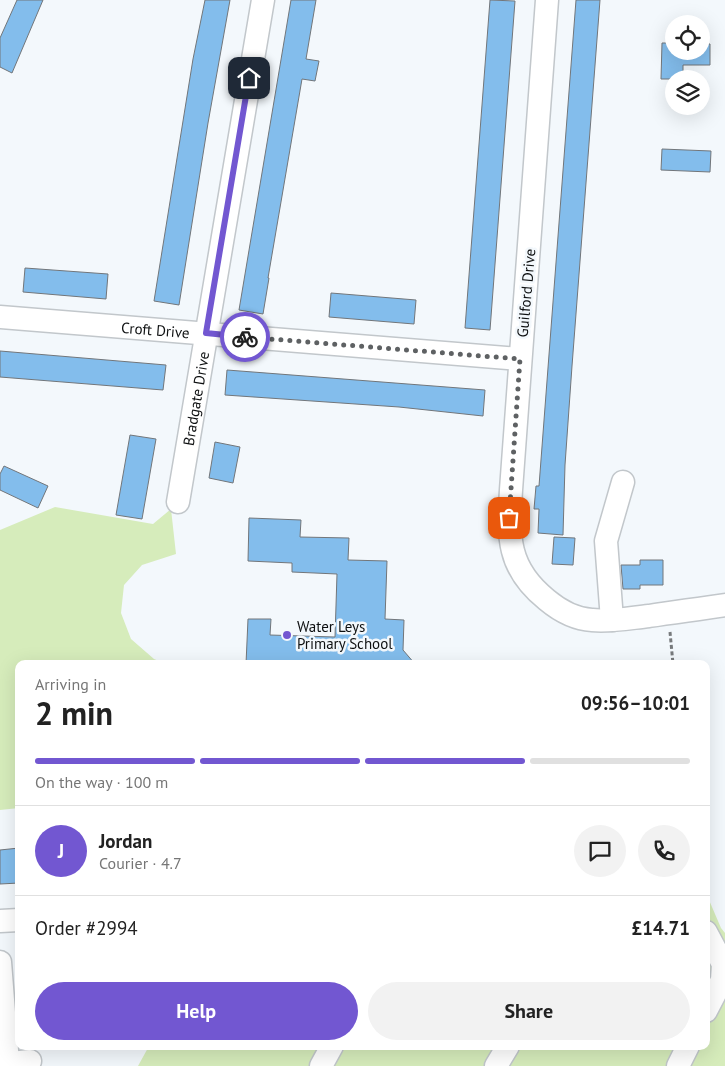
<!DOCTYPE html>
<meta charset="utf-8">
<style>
:root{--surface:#fff;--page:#f2f2f2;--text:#222;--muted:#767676;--line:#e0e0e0;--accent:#7257d1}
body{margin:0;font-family:"PT Sans",sans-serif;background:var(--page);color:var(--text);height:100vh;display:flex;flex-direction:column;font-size:19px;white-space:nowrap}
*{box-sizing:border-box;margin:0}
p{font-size:16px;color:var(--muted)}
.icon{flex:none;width:28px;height:28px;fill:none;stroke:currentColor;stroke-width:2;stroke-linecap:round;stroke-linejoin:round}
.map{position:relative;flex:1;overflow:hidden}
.drawer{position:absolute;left:15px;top:660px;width:695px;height:390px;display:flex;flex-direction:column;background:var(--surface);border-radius:10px;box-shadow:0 5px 20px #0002}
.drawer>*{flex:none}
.controls{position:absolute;left:665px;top:15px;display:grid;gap:10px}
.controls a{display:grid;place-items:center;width:45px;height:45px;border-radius:50%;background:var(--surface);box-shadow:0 5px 20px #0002;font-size:25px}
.pin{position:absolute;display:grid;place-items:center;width:42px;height:42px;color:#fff;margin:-21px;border-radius:10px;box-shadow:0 2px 8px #0006}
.courier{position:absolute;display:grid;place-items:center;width:50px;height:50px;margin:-25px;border:4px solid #7257d1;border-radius:50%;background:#fff;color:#222;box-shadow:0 1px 6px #0007}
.headline em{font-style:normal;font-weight:600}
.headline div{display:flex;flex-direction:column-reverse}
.headline{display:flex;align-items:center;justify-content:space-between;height:85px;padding:0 20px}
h1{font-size:32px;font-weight:600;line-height:38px}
.bar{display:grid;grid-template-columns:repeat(4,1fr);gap:8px 5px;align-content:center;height:60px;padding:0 20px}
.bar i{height:6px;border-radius:4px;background:var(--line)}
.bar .current{background:var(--accent)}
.bar p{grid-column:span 4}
.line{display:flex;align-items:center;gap:12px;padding:0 20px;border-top:1px solid var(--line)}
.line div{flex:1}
.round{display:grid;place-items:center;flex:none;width:52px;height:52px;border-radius:26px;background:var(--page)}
.action{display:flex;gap:10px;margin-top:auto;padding:10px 20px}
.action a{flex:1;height:58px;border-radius:30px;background:var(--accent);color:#fff;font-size:20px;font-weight:600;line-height:58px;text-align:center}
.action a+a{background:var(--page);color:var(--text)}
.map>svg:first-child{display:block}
.green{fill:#d6ecbb}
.building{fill:#83bdec;stroke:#72767a}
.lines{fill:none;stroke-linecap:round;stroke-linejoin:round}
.minor-casing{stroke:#c2c7cb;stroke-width:25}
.path{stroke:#777a7c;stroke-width:3;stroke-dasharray:4 2.5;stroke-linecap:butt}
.minor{stroke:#fff;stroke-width:22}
.done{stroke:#5e6163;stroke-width:5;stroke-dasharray:0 9}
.route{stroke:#7257d1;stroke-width:6}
.poi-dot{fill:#7257d1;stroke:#f3f8fc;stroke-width:2}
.labels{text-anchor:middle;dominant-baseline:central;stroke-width:5;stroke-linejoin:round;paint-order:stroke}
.street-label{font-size:15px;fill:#0e1011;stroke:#f3f8fc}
.poi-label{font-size:15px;fill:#0e1011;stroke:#f3f8fc;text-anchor:start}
</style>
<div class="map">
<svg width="725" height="1066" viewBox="0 0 725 1066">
<rect width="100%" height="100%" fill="#f3f8fc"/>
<g class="green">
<polygon points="55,507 153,524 171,509 176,554 142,565 124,585 121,613 131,639 154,659 166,664 19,664 19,808 0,810 0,530"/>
<polygon points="706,893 721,928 725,933 725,1066 138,1066 149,1046 706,1046"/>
</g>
<g class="building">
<polygon points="17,0 43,0 12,73 0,67 0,38"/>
<polygon points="205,0 230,0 208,123 179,305 154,301 193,59"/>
<polygon points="291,0 316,0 306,59 319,61 315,81 302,79 268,278 269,278 263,314 239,310"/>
<polygon points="490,0 515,1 490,330 465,328"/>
<polygon points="576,0 600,0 572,366 565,465 563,535 538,533 539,509 534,509 536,486 539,486"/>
<polygon points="662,43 674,43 674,51 701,51 701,43 710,44 710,65 683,65 683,79 661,79"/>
<polygon points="662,149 711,151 710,172 661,170"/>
<polygon points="25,268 108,274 106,299 23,292"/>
<polygon points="331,293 416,300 414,324 329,317"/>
<polygon points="0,351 166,365 163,390 0,377"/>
<polygon points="227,370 485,390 483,416 399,407 225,395"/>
<polygon points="130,435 156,439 142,519 116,515"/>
<polygon points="215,442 240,447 233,483 209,478"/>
<polygon points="4,466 48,486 38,508 0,490 0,474"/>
<polygon points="249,518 301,520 300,537 349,538 348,560 387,561 385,619 404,620 403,650 415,664 246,664 248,619 271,619 270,635 335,637 337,574 292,572 292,563 248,561"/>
<polygon points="554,537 575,538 573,565 552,564"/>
<polygon points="640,560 663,560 663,585 640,585 640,589 623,589 621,565 640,565"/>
<polygon points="19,848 19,883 0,884 0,850"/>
</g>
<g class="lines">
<g class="minor-casing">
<g id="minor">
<path d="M 547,0 L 511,490 C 508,537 507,568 547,600 C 559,610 575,619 592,620 C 610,622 630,618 649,616 C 674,612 700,609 725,605"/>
<path id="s1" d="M 0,317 L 520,359"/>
<path id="s2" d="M 178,502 L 263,0"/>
<polyline points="612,620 606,541 623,482"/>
<polyline points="0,921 19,920"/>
<polyline points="706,932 723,964 722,980 706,1011"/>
<polyline points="0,962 8,1063"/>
<polyline points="0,1064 30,1061"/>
<polyline points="321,1066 332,1046"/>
<polyline points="496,1066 508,1046"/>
<polyline points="678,1066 688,1046"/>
</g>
</g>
<polyline class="path" points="670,632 673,664"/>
<use href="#minor" class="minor"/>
</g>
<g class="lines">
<polyline class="done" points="245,337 520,359 509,518"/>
<polyline class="route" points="245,337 206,333 249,78"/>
</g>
<circle class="poi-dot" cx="287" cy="635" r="5"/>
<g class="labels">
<g class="street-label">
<text transform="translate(526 293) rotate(-85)">Guilford Drive</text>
<text stroke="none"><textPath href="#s1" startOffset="156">Croft Drive</textPath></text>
<text stroke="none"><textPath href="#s2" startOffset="105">Bradgate Drive</textPath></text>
</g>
<g class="poi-label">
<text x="297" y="626">Water Leys<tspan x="297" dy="17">Primary School</tspan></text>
</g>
</g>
</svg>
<div class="controls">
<a><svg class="icon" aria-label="locate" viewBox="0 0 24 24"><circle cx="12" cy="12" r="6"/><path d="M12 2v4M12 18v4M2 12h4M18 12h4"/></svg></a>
<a><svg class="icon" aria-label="layers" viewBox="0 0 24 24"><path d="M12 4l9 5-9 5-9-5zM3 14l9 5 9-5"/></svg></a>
</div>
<div class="pin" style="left:509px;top:518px;background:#ea580c"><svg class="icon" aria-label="bag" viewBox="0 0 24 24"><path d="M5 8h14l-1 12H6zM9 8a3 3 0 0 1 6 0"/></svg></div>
<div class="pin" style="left:249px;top:78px;background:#1f2937"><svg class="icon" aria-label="home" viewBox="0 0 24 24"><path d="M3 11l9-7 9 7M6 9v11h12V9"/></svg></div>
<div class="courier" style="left:245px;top:337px"><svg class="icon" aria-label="bike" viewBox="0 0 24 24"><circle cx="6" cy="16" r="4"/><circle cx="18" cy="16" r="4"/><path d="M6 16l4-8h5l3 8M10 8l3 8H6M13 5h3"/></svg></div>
<section class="drawer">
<div class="headline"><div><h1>2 min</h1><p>Arriving in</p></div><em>09:56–10:01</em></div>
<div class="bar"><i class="current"></i><i class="current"></i><i class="current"></i><i></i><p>On the way · 100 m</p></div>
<div class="line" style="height:90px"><b class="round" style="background:var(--accent);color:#fff">J</b><div><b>Jordan</b><p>Courier · 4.7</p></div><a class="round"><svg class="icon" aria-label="chat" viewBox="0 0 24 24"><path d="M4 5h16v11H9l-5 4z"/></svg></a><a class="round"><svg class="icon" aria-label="phone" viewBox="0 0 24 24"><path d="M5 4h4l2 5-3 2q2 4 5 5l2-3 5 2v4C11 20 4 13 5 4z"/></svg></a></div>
<div class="line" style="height:65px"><div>Order #2994</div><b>£14.71</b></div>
<div class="action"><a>Help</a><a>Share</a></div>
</section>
</div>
